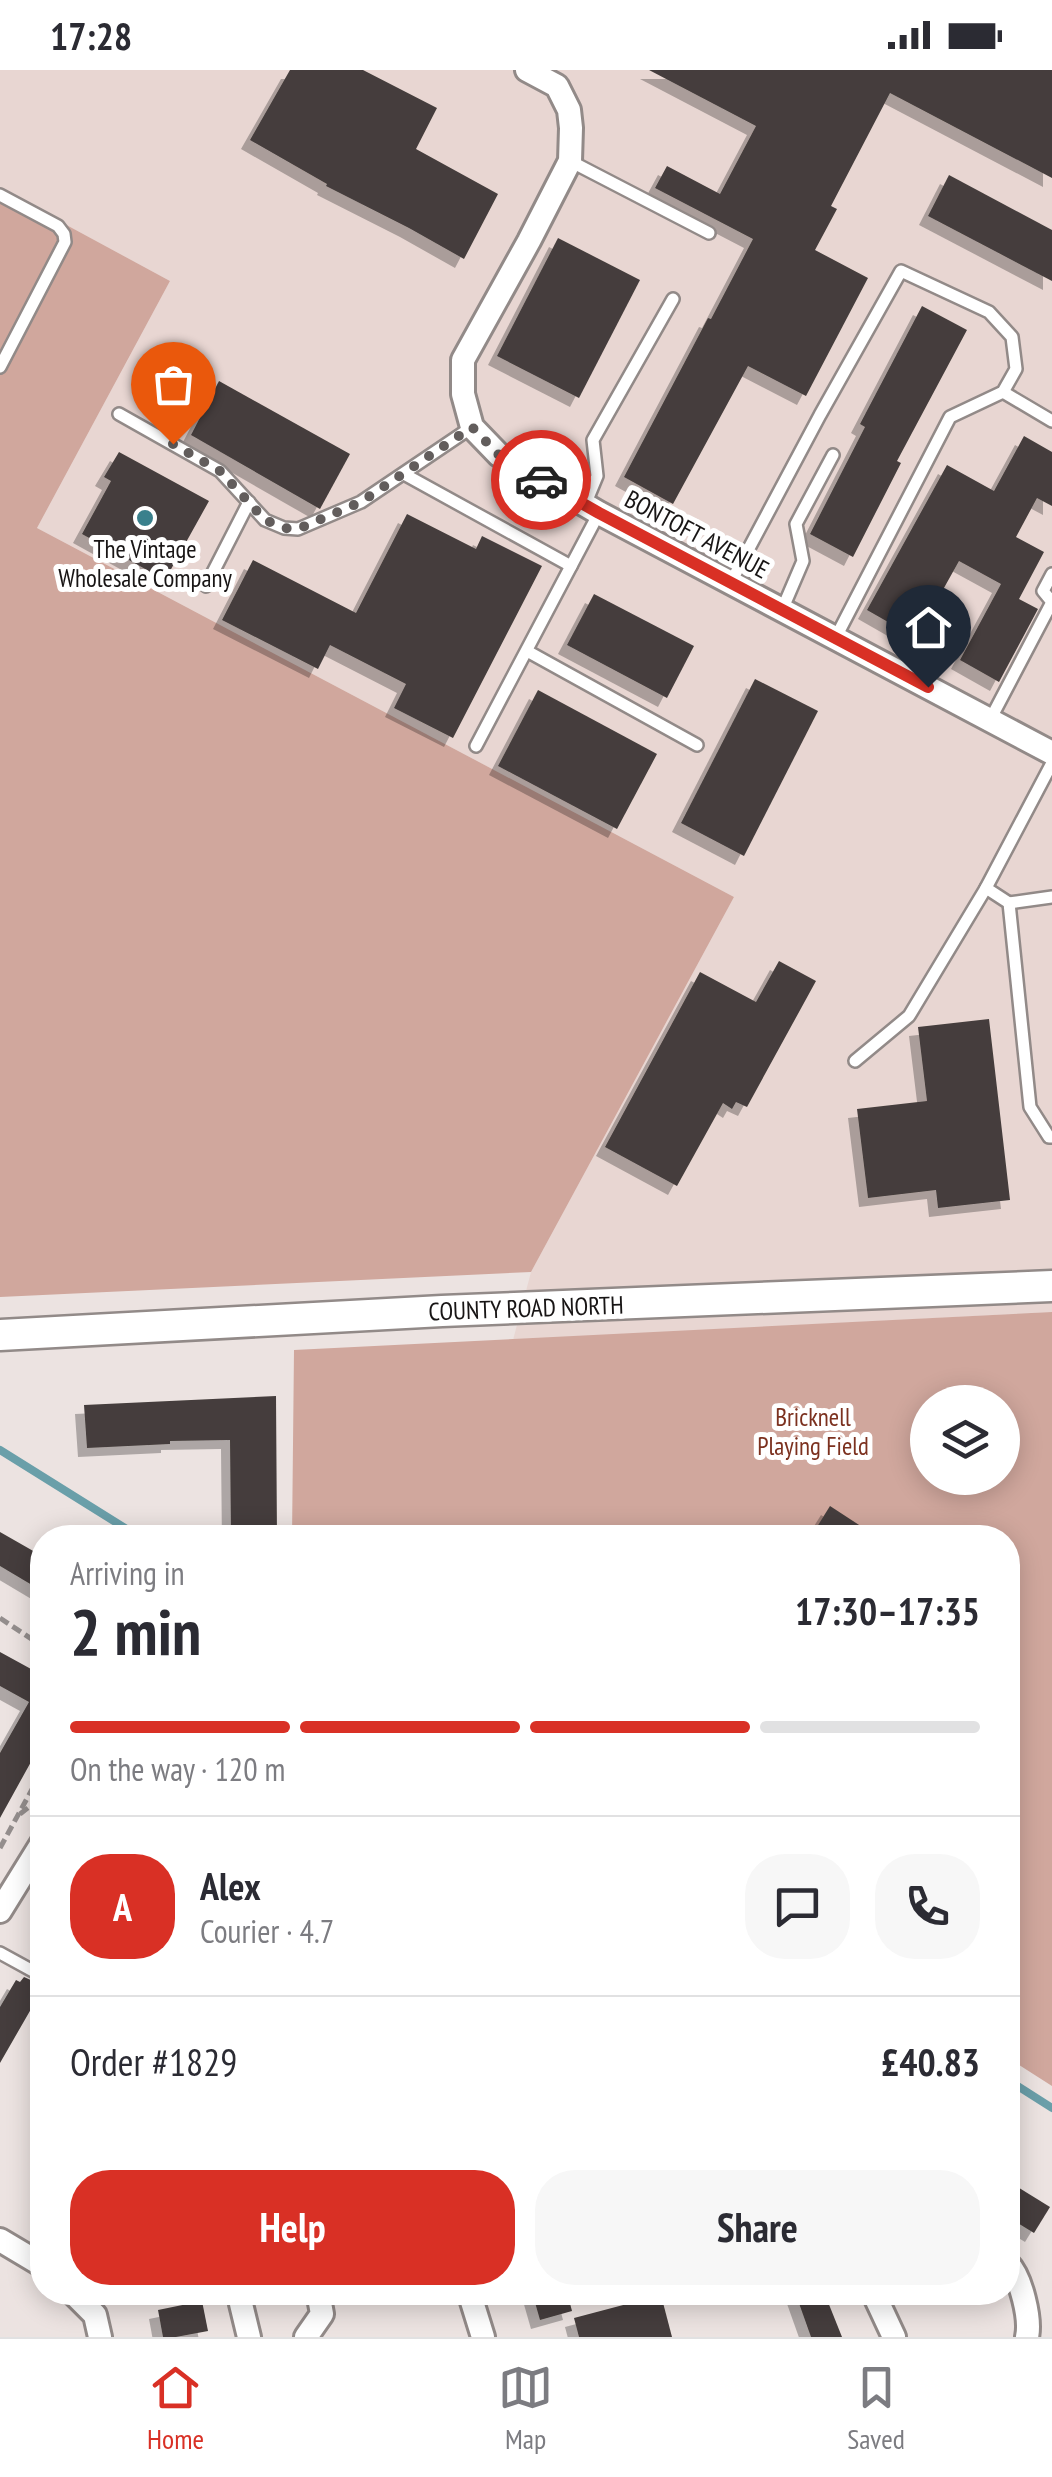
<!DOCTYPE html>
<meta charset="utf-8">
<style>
:root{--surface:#fff;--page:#f7f7f7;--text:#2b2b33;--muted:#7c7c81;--line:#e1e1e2;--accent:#d93025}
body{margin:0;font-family:"PT Sans Narrow",sans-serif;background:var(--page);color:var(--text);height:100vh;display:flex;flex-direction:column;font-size:38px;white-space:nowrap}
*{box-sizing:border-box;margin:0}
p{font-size:32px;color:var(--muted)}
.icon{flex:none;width:55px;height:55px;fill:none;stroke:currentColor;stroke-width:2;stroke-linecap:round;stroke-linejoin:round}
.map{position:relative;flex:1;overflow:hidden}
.drawer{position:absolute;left:30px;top:1455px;width:990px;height:780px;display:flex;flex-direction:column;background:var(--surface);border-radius:40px;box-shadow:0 5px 25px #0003}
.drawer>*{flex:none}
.tools{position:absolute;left:910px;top:1315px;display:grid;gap:20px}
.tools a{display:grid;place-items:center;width:110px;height:110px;border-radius:50%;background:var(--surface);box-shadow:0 5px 25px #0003;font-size:50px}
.pin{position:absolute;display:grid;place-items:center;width:85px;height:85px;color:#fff;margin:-102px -42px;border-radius:50% 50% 50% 0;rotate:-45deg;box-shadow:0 0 10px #0007}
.pin .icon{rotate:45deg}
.courier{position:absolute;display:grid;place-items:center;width:100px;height:100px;margin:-50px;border:8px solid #d93025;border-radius:50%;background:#fff;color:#222;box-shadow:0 2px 12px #0007}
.summary em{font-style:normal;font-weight:700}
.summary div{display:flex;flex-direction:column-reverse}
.summary{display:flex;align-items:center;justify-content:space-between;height:170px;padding:0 40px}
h1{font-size:65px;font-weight:700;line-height:75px}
.bar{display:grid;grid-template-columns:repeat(4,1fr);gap:15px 10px;align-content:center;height:120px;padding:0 40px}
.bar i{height:12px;border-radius:8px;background:var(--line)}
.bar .on{background:var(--accent)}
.bar p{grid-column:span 4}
.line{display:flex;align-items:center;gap:25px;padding:0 40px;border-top:2px solid var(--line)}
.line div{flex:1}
.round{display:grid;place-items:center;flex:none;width:105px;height:105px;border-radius:40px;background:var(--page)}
.button{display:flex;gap:20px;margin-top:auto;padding:20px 40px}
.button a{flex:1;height:115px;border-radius:40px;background:var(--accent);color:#fff;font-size:40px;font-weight:700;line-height:115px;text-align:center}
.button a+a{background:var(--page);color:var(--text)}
.status{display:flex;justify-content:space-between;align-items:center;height:70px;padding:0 50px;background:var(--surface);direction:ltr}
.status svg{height:28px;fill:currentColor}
.dock{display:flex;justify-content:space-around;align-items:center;height:140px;border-top:2px solid var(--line);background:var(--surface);font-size:28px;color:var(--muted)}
.dock a{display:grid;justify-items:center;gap:5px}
.dock .on{color:var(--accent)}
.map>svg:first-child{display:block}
.built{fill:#e8d6d2}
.green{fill:#d0a79d;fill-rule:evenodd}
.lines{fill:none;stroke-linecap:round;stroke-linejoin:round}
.stream{stroke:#6a9fa9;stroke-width:8}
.building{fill:#453e3c;filter:url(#shadow)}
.lane-casing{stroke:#928a88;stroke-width:16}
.street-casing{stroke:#928a88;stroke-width:28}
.secondary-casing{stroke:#928a88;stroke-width:35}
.path{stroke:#948e8d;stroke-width:5;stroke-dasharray:10 5;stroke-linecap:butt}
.lane{stroke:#fff;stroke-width:11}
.street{stroke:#fff;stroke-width:22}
.secondary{stroke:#fff;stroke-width:30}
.done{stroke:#625d5c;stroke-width:10;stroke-dasharray:0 18}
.route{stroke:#d93025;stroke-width:12}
.poi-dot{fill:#3a808c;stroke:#fff;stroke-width:4}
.labels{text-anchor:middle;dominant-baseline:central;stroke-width:10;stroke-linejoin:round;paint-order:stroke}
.street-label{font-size:25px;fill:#181515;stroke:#fff}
.poi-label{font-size:25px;fill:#181515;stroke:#fff}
.park-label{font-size:25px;fill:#7c311f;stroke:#fff}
</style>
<div class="status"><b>17:28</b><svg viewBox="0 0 49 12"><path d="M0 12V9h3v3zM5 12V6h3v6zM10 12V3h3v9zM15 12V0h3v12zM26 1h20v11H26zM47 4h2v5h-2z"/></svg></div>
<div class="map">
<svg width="1052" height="2267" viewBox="0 0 1052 2267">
<defs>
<filter id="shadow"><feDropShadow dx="-9" dy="9" stdDeviation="0" flood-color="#0004"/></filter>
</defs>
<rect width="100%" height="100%" fill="#ece3e1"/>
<polygon class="built" points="0,0 1052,0 1052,1242 513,1270 531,1202 734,827 37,458 170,211 0,119"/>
<g class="green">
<polygon points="0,119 170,211 37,458 734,827 531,1202 0,1227"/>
<path d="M 1052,1242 L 1052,2016 L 1008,1988 L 1008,1468 L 292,1468 L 294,1280 ZM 928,1332 L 1002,1332 L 1002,1408 L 928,1408 Z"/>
</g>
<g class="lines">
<g class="stream">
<polyline points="0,1380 141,1468"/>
<polyline points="1008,2010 1052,2038"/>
</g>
</g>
<g class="building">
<polygon points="290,0 363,0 437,38 416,79 498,124 464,189 409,158 326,116 327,114 250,70"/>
<polygon points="649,0 1052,0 1052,108 890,23 831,136 837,139 815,180 868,208 806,326 748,296 673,434 624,407 708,248 711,249 753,169 655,118 667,96 720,124 756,56"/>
<polygon points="949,105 1052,160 1052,211 928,146"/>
<polygon points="558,168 640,210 579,328 497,286"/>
<polygon points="922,236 967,260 897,391 901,393 853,487 810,464 865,357 860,354"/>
<polygon points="219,311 350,384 320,439 191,365"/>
<polygon points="1024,366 1052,382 1052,436 1037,428 1016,467 1044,482 1019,529 1038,539 999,612 960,590 1001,514 959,491 916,568 867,540 947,395 994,421"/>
<polygon points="119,382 209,431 165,510 82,464 111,411 104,407"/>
<polygon points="407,444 476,479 482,466 542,496 453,668 394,638 406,614 330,575 318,599 222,550 253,490 356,543"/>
<polygon points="594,524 694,576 667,628 567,575"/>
<polygon points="755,609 818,641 744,786 681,753"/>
<polygon points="538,620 657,684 617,759 498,696"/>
<polygon points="779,891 816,911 747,1037 736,1032 732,1039 723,1033 677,1116 605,1077 700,902 756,932"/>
<polygon points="989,949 1010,1130 938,1138 936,1120 868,1128 857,1039 927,1031 918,957"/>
<polygon points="276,1326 277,1468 231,1468 230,1370 170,1371 170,1374 87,1378 84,1335"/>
<polygon points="830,1436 879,1468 810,1468"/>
<polygon points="0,1462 42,1486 42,1521 0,1496"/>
<polygon points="0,1582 42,1605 42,1672 0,1748 0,1683 29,1632 0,1616"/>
<polygon points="24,1907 42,1915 42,1920 0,1993 0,1937 16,1910 20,1912"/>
<polygon points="1008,2111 1050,2137 1034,2163 1008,2147"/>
<polygon points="532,2222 567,2222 572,2241 540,2250"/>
<polygon points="795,2222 824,2222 842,2267 811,2267"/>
<polygon points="661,2225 672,2267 579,2267 574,2248"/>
<polygon points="202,2231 208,2261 176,2267 163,2267 158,2240"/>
</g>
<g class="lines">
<g class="lane-casing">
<g id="lane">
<polyline points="570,91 709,163"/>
<polyline points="0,125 58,156 64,164 65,172 0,297"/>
<polyline points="1003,322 1052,351"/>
<polyline points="119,344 220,401 265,450 284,458 298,459 361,432 472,357"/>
<polyline points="404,404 571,496"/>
<polyline points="585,435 597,406 593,370 673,229"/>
<polyline points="731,512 820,345 901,201 989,242 1012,267 1016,299 1003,322 950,347 835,569"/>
<polyline points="206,516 249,432"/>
<polyline points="782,540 803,491 796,454 833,385"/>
<polyline points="527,581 697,675"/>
<polyline points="990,650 1052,532 1043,521 1052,504"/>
<polyline points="476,676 599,443"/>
<polyline points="986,818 1009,833 1030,1037 1049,1067 1052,1067"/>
<polyline points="1009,833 1052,827"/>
<polyline points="855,991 909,946 986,818 1052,693"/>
<polyline points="0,1883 42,1906"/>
</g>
</g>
<g class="street-casing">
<g id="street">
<polyline points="527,0 557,16 569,40 571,58 570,91 529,171 463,290 463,324 472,357 499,385 599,443 1052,683"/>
<polyline points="0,1841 42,1773"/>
<polyline points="0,2170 42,2195"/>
<path d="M 1008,2194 C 1021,2207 1031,2249 1027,2267"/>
<polyline points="72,2222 95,2245 100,2267"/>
<polyline points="246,2222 241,2234 249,2267"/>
<polyline points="469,2222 483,2267"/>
<polyline points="873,2222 894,2267"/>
<polyline points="306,2267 322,2244 318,2222"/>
</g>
</g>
<g class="secondary-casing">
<polyline id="secondary" points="0,1265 442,1241 1052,1216"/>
</g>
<g class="path">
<polyline points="0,1548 42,1576"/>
<polyline points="20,1744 42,1727"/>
<polyline points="0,1778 42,1701"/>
</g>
<use href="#lane" class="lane"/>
<use href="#street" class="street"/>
<use href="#secondary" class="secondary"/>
</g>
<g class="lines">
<polyline class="done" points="173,374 220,401 265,450 284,458 298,459 361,432 472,357 499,385 541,410"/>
<polyline class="route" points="541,410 599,443 928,617"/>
</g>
<circle class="poi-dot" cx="145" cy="448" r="10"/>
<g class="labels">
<g class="street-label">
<text transform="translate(697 464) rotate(28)">BONTOFT AVENUE</text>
<text transform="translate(526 1238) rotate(-2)">COUNTY ROAD NORTH</text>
</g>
<g class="poi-label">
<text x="145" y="479">The Vintage<tspan x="145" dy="29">Wholesale Company</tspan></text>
</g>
<g class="park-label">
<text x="813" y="1347">Bricknell<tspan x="813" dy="29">Playing Field</tspan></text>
</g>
</g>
</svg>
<div class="tools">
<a><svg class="icon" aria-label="layers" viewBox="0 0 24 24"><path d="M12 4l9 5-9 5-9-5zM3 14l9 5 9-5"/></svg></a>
</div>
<div class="pin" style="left:173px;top:374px;background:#ea580c"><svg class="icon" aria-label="bag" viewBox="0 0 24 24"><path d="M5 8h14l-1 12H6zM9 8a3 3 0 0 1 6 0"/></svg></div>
<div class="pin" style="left:928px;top:617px;background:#1f2937"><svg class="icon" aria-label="home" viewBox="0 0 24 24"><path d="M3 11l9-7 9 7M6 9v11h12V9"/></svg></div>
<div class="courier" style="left:541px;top:410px"><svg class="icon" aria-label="car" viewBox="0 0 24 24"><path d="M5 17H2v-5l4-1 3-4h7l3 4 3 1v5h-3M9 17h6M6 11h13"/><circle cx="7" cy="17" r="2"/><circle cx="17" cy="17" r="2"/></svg></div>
<section class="drawer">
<div class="summary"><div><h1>2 min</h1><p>Arriving in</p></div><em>17:30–17:35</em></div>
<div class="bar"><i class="on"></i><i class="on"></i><i class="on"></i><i></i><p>On the way · 120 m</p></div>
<div class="line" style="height:180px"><b class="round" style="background:var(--accent);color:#fff">A</b><div><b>Alex</b><p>Courier · 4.7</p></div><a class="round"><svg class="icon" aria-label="chat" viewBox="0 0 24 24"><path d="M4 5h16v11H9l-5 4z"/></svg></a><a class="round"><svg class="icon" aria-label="phone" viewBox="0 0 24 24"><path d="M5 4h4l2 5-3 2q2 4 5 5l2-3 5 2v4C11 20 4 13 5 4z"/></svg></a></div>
<div class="line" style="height:130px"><div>Order #1829</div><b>£40.83</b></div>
<div class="button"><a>Help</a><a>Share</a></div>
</section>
</div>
<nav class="dock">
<a class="on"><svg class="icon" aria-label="home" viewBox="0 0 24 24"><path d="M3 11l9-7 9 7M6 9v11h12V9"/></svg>Home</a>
<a><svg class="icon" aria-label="map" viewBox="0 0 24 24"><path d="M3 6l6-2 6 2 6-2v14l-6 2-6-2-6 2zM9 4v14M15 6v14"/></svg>Map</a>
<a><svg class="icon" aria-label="saved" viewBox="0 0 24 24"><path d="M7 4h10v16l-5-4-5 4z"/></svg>Saved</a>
</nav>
